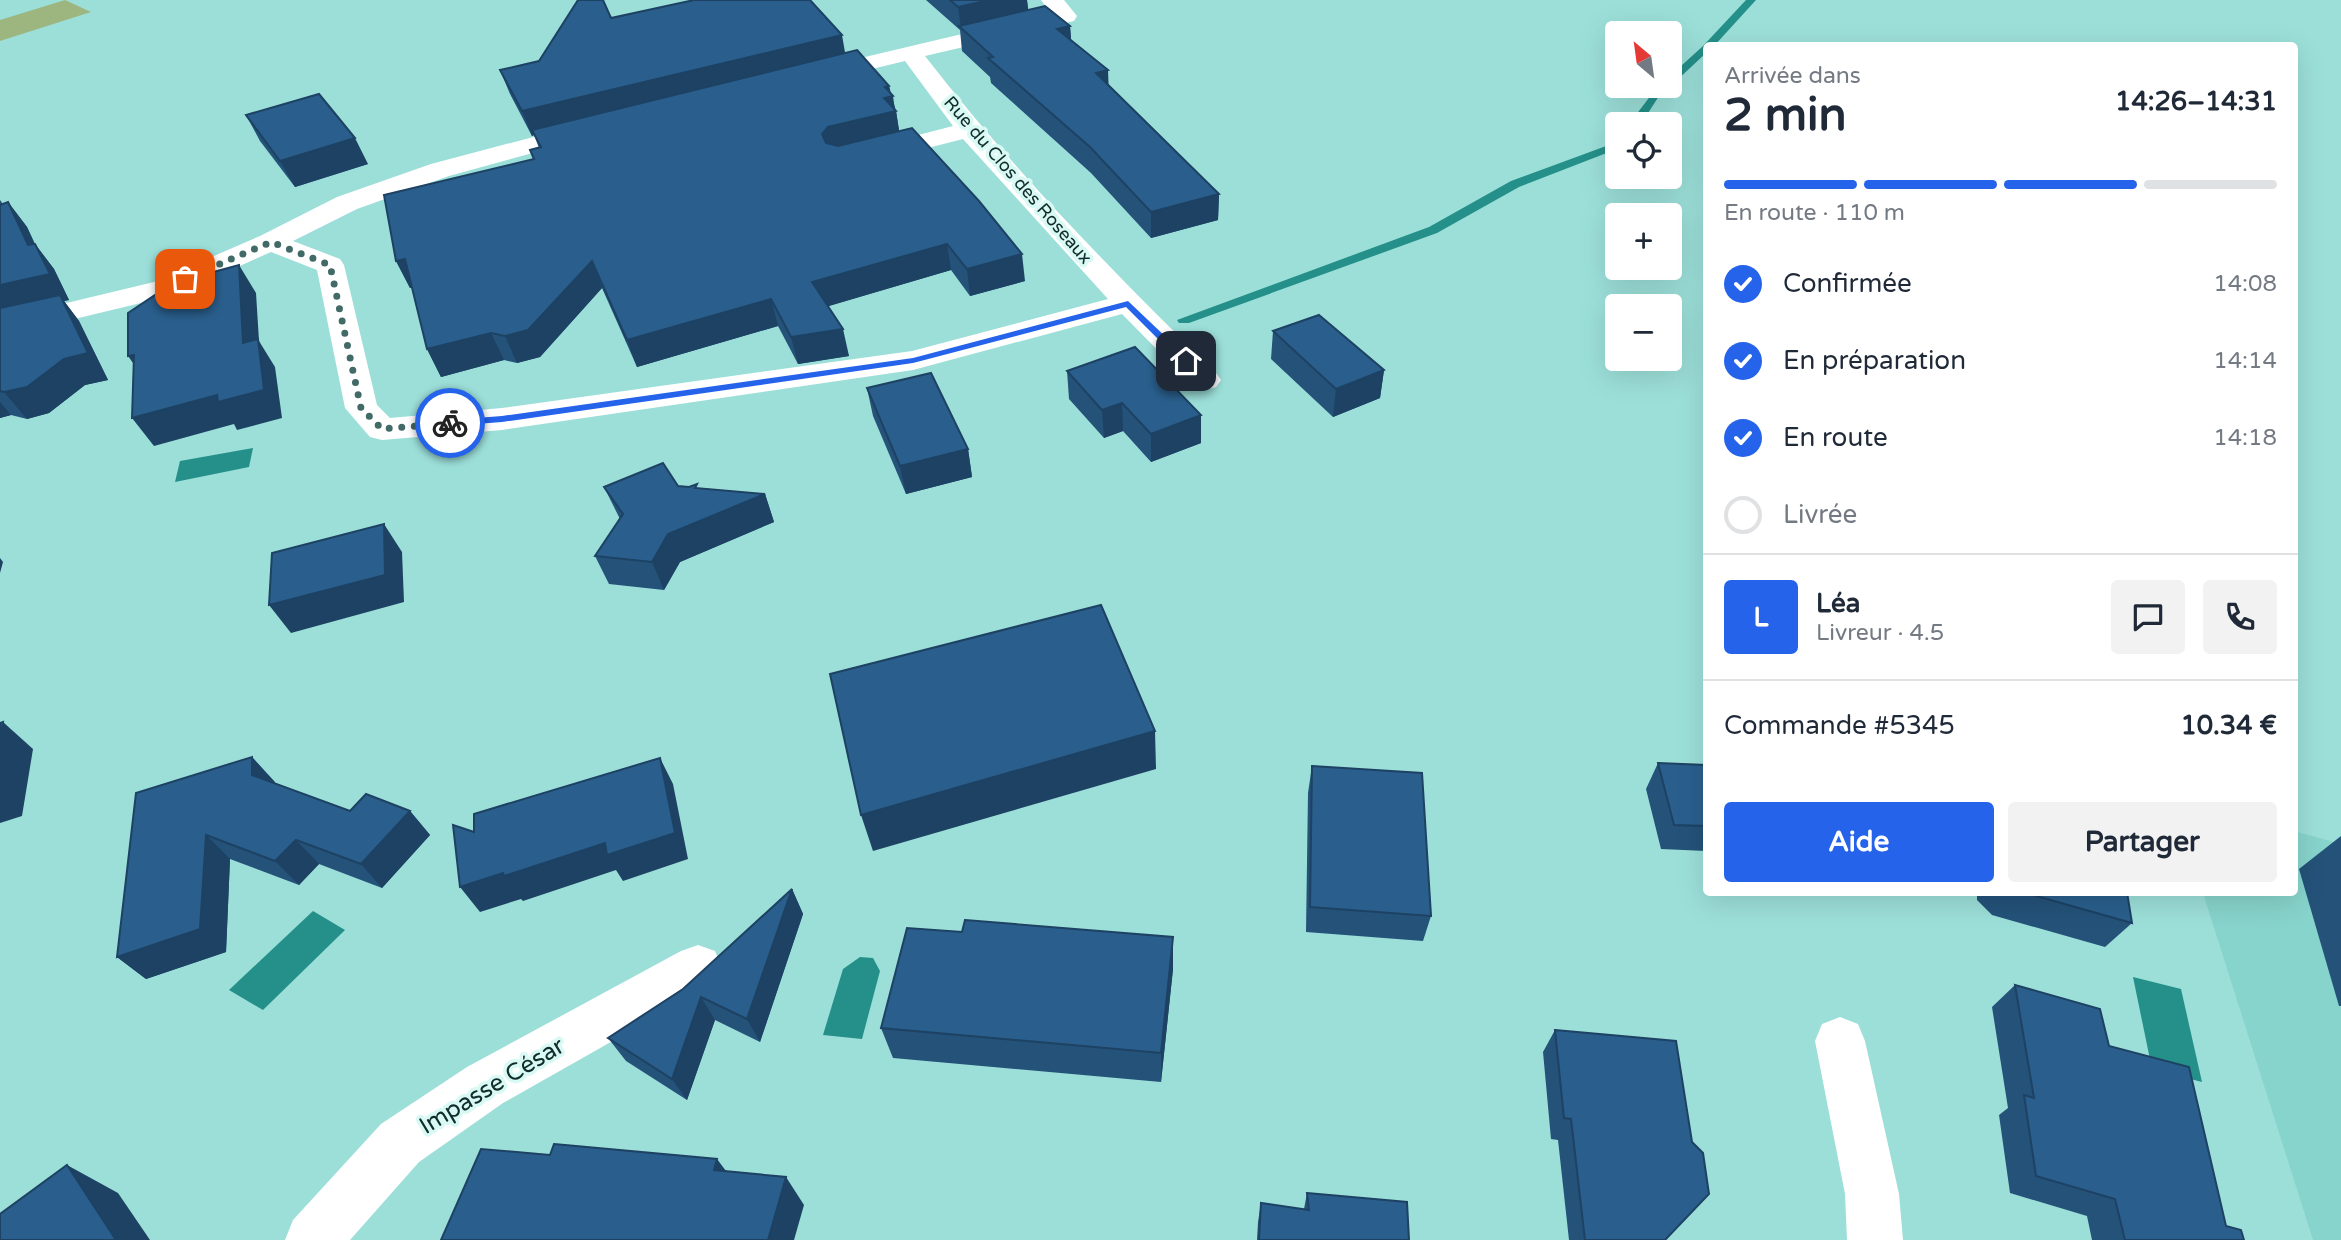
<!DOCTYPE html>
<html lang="fr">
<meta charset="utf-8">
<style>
:root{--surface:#fff;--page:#f2f2f3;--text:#1f2937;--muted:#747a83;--line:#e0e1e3;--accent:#2563eb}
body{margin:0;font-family:"Varela Round",sans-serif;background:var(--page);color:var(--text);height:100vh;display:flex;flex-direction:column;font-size:26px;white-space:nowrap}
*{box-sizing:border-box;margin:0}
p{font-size:23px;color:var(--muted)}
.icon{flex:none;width:38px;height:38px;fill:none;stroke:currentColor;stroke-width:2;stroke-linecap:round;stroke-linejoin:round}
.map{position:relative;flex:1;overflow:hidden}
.drawer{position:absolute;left:1703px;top:42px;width:595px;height:854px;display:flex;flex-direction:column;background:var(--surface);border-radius:7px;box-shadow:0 7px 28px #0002}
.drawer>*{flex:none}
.needle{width:46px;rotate:331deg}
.tools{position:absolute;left:1605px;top:21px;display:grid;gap:14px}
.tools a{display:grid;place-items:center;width:77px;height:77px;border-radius:7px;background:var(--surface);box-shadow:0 7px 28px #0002;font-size:35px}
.pin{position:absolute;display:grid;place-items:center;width:60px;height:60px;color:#fff;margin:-30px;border-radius:14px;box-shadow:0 4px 10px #0006}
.courier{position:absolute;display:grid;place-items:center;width:70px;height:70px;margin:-35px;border:5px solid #2563eb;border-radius:50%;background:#fff;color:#222;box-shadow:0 2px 9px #0007}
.head em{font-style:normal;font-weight:700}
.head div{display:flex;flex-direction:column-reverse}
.head{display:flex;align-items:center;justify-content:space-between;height:119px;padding:0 21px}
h1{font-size:46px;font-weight:700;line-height:52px}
.bar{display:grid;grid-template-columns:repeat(4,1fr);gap:10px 7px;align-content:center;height:84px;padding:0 21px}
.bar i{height:9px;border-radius:5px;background:var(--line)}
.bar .on{background:var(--accent)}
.bar p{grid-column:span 4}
.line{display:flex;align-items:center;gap:18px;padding:0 21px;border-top:2px solid var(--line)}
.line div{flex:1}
.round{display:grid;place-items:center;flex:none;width:74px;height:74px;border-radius:7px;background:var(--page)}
ol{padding:0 21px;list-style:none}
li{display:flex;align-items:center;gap:21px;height:77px}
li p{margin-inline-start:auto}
li .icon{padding:7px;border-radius:50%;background:var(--accent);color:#fff;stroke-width:4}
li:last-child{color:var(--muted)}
li i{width:38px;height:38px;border:4px solid var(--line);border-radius:50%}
.cta{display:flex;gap:14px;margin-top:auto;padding:14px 21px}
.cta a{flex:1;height:80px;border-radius:7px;background:var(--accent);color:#fff;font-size:28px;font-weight:700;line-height:80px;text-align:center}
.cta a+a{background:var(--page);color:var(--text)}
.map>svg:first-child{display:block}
.built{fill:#87d4cc}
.green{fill:#9db67f}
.water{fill:#249089}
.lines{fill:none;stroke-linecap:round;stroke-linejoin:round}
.stream{fill:#249089;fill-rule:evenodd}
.minor{fill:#fff;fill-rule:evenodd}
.wall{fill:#245279}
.shaded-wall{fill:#1d4263}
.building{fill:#2a5f8d;stroke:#1d4263;stroke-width:2}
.route{fill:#2563eb}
.done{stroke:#426b67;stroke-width:7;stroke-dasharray:0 12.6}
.labels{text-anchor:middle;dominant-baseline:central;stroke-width:7;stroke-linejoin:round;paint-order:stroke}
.far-street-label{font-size:18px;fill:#112c2a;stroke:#d9f9f5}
.near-street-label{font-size:24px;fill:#112c2a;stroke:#d9f9f5}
</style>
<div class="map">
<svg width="2341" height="1240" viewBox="0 0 2341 1240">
<rect width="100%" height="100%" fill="#9cdfd9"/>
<polygon class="built" points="2294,831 2341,844 2341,1240 2313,1240 2203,893 2294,892"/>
<polygon class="green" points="65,0 91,12 0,41 0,20"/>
<g class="water">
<polygon points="253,448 249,467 175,482 180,461"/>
<polygon points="313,911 345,930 263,1010 229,990"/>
<polygon points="860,957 873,958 880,971 862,1039 823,1035 843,969"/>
<polygon points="2133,977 2181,989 2202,1082 2152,1069"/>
</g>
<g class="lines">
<g class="stream">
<polygon points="1746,0 1756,0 1714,46 1706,46 1706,53 1674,83 1670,84 1670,76 1703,46"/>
<polygon points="1658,86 1669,86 1659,96 1641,124 1629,124"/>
<polygon points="1617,142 1617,149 1519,187 1437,233 1189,323 1179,323 1177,320 1429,227 1511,181"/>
</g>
<g class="minor">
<path d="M 1041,0 L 1064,0 L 1077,16 L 1074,21 L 925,56 C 1013,170 1114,273 1216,373 L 1221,380 L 1216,387 L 1205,390 L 1194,387 L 1122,314 L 913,370 L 502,430 L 382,440 L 370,437 L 345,408 L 317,270 L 271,252 L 174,295 L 0,337 L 0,319 L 154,282 L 260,236 L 337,197 L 431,164 L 586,123 L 595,126 L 599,131 L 595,136 L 449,176 L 357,209 L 293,241 L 340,259 L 344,265 L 377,405 L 390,418 L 502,408 L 912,351 L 1108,299 L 963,139 L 873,162 L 864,159 L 860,154 L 864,149 L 953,126 L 905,61 L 818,82 L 810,80 L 806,75 L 810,70 L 1051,13 Z"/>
<polygon points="698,945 715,951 722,967 715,983 503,1103 419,1162 350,1240 285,1240 293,1220 381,1124 467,1067 681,951"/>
<polygon points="1840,1017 1858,1024 1865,1041 1899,1194 1903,1240 1847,1240 1845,1194 1815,1041 1822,1024"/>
</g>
</g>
<g class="wall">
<polygon points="926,0 1027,0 1028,10 1070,26 1071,40 1109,85 1219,194 1218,220 1151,238 1091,173 991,83 990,77 962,51 960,30"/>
<polygon points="611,18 845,53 889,86 896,111 899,131 1025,281 970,296 951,270 828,306 849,356 798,364 778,326 637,367 602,288 540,357 517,363 504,360 441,377 427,349 412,287 410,288 396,261 534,159 539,148 534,135 532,136 510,94 500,70 539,61"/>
<polygon points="246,115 368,164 295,187 260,141"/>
<polygon points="0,200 3,204 8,202 27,227 35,244 54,269 69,300 64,301 79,321 108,380 85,385 49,413 27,419 11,415 0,418"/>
<polygon points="1273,331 1384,370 1380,398 1333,417 1271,359"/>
<polygon points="1067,371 1201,443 1151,462 1123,431 1104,438 1069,399"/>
<polygon points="867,388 968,449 972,477 906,494 873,416"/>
<polygon points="678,486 765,494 774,522 680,562 664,590 609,584 595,556 620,519 604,487"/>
<polygon points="252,757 275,783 350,811 410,811 430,835 382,888 319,864 299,885 230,859 226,952 146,979 117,957"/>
<polygon points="1658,763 1706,765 1706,851 1661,849 1646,789"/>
<polygon points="1312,766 1431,916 1423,941 1306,932 1308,793"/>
<polygon points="2341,836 2341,1006 2339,1006 2299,869"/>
<polygon points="792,889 803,914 760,1042 715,1020 687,1100 626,1061 608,1038 683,989"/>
<polygon points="1977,892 2127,892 2132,923 2105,947 1992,915 1977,900"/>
<polygon points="962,932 1173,937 1173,969 1161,1082 893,1058 881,1028"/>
<polygon points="2015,985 2109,1046 2226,1226 2244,1240 2092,1240 2087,1216 2010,1193 1999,1115 2008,1108 1992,1007"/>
<polygon points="1555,1030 1692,1142 1665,1240 1569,1240 1558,1140 1551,1139 1543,1052"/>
<polygon points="1307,1193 1409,1240 1257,1240 1258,1222 1261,1203 1304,1209"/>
</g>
<g class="shaded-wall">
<polygon points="990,0 1027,0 1029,16 961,27 958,7"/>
<polygon points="1070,26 1072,50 1057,29"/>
<polygon points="842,35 846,58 532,130 534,135 532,136 522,111"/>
<polygon points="1108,70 1109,95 1096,73"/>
<polygon points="889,86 891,96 893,96 895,111 896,111 900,136 828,160 822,134 828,127 884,98 885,87"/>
<polygon points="355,138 368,164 295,187 280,161"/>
<polygon points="1219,194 1218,220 1151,238 1151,212"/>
<polygon points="8,202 27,227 47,271 28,245"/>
<polygon points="35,244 54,269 69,300 64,301 79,321 108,380 85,385 49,413 27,419 4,392 0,316 0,285"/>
<polygon points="947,244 951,270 819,309 812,282"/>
<polygon points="1022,254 1025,281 970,296 967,269"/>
<polygon points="405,259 419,285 410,288 396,261"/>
<polygon points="592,261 602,288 540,357 517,363 505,336"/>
<polygon points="239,265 256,293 259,341 275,367 282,418 237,430 234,424 154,446 132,418 243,343"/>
<polygon points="771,299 778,326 637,367 627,340"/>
<polygon points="843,329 849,356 798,364 791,337"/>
<polygon points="491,333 504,360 441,377 427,349"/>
<polygon points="134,355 148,384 128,356"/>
<polygon points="1384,370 1380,398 1333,417 1336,389"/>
<polygon points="0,402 11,415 0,418"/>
<polygon points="1122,403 1123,431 1104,438 1102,410"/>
<polygon points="1201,415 1201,443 1151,462 1151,434"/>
<polygon points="968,449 972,477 906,494 900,466"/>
<polygon points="765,494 774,522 680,562 664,590 652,562 668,534"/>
<polygon points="384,524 402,552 404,602 291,633 269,605"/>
<polygon points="0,558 3,562 0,573"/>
<polygon points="3,722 33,749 22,816 0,823 0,739"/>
<polygon points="1155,731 1156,769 873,851 861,815"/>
<polygon points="252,757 275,782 275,800 252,775"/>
<polygon points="660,758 673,784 688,859 623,881 616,870 523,901 521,899 480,912 460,887"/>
<polygon points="410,811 430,835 382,888 361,864"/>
<polygon points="206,835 230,859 226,952 146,979 117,957"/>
<polygon points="296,840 319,864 299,885 275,861"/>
<polygon points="792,889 803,914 760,1042 747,1019"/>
<polygon points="1173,937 1173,969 1161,1082 1161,1053"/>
<polygon points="701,997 715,1020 687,1100 672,1079"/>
<polygon points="717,1159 738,1187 714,1170"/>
<polygon points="67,1165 118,1193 150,1240 116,1240"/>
<polygon points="786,1177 804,1205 794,1240 768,1240"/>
</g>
<g class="building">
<polygon points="578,0 603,0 611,18 694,0 810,0 842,35 522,111 500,70 539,61"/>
<polygon points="950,0 990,0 958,7"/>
<polygon points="1045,6 1070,26 1057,29 1108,70 1096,73 1219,194 1151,212 1090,147 988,58 993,57 959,26"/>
<polygon points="857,50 889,86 885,87 893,96 884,98 896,111 828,127 822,134 826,143 838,146 912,128 979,201 1022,254 967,269 947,244 812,282 843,329 791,337 771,299 627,340 592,261 528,330 505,336 491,333 427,349 405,259 396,261 384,195 534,159 530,150 541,147 532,130"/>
<polygon points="319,94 355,138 280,161 246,115"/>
<polygon points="8,202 28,245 35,244 50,274 0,285 0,205"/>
<polygon points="239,265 243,343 258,339 264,390 218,402 217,395 132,418 134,355 128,356 128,313 173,283"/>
<polygon points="60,295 88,353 64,359 27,387 4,392 0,391 0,308"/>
<polygon points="1319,315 1384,370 1336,389 1273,331"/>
<polygon points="1135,347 1201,415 1151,434 1122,403 1102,410 1067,371"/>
<polygon points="931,373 968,449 900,466 867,388"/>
<polygon points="663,463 678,486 689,487 697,484 695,488 765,494 668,534 652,562 595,556 623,514 604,487"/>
<polygon points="384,524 385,575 269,605 272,553"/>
<polygon points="1101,605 1155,731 861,815 830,674"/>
<polygon points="3,722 0,739 0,723"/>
<polygon points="252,757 252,775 350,811 366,794 410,811 361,864 296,840 275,861 206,835 200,929 117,957 136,793"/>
<polygon points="660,758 675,833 607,855 605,843 504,876 503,873 460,887 453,825 474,832 474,814"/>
<polygon points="1658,763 1706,765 1706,826 1674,825"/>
<polygon points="1312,766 1422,773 1431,916 1310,907"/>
<polygon points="792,889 747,1019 701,997 672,1079 608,1038 683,989"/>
<polygon points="2022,892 2127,892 2132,923"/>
<polygon points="965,920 1173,937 1161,1053 881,1028 907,928 962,932"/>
<polygon points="2015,985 2100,1009 2109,1046 2189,1067 2226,1226 2241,1230 2244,1240 2125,1240 2115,1199 2036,1176 2024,1095 2034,1098"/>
<polygon points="1555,1030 1676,1041 1692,1142 1703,1153 1709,1194 1665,1240 1585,1240 1571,1119 1564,1118"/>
<polygon points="554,1144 717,1159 714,1170 786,1177 768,1240 441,1240 481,1149 550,1155"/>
<polygon points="67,1165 116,1240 0,1240 0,1214"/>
<polygon points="1307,1193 1407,1202 1409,1240 1259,1240 1261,1203 1309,1210"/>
</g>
<polygon class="route" points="1128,301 1189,359 1189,363 1182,363 1126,307 913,363 502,422 450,426 445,423 450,420 502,416 913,358"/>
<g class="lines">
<polyline class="done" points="185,279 271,242 330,265 361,408 382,429 450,423"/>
</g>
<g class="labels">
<g class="far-street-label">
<text transform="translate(1018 180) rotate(49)">Rue du Clos des Roseaux</text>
</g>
<g class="near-street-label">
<text transform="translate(492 1086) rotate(-31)">Impasse César</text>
</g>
</g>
</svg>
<div class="tools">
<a><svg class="needle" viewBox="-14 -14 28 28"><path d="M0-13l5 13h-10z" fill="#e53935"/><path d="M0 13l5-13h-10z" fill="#747a83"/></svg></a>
<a><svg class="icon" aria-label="locate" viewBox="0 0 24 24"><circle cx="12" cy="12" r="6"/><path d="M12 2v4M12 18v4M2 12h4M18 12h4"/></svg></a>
<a>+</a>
<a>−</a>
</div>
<div class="pin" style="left:185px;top:279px;background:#ea580c"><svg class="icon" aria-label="bag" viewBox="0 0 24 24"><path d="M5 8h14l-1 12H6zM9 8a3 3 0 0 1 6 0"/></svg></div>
<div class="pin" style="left:1186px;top:361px;background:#1f2937"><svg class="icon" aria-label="home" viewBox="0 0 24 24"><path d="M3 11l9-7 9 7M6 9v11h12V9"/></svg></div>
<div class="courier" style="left:450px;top:423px"><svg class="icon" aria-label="bike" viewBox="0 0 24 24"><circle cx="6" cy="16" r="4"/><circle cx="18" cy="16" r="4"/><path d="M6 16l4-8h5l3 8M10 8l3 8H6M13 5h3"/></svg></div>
<section class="drawer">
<div class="head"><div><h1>2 min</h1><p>Arrivée dans</p></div><em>14:26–14:31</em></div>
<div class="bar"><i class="on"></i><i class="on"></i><i class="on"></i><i></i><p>En route · 110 m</p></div>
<ol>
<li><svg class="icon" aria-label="check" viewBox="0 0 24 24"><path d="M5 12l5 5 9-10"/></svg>Confirmée<p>14:08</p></li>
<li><svg class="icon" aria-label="check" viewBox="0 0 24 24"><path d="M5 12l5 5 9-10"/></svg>En préparation<p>14:14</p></li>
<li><svg class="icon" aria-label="check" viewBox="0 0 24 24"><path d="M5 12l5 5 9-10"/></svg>En route<p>14:18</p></li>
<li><i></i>Livrée</li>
</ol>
<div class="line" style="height:126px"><b class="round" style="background:var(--accent);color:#fff">L</b><div><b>Léa</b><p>Livreur · 4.5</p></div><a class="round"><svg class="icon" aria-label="chat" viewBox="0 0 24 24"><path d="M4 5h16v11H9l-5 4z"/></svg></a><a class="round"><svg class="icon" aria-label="phone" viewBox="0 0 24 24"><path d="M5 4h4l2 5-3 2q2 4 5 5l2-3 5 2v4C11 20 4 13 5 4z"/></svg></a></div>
<div class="line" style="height:91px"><div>Commande #5345</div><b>10.34 €</b></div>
<div class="cta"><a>Aide</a><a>Partager</a></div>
</section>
</div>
